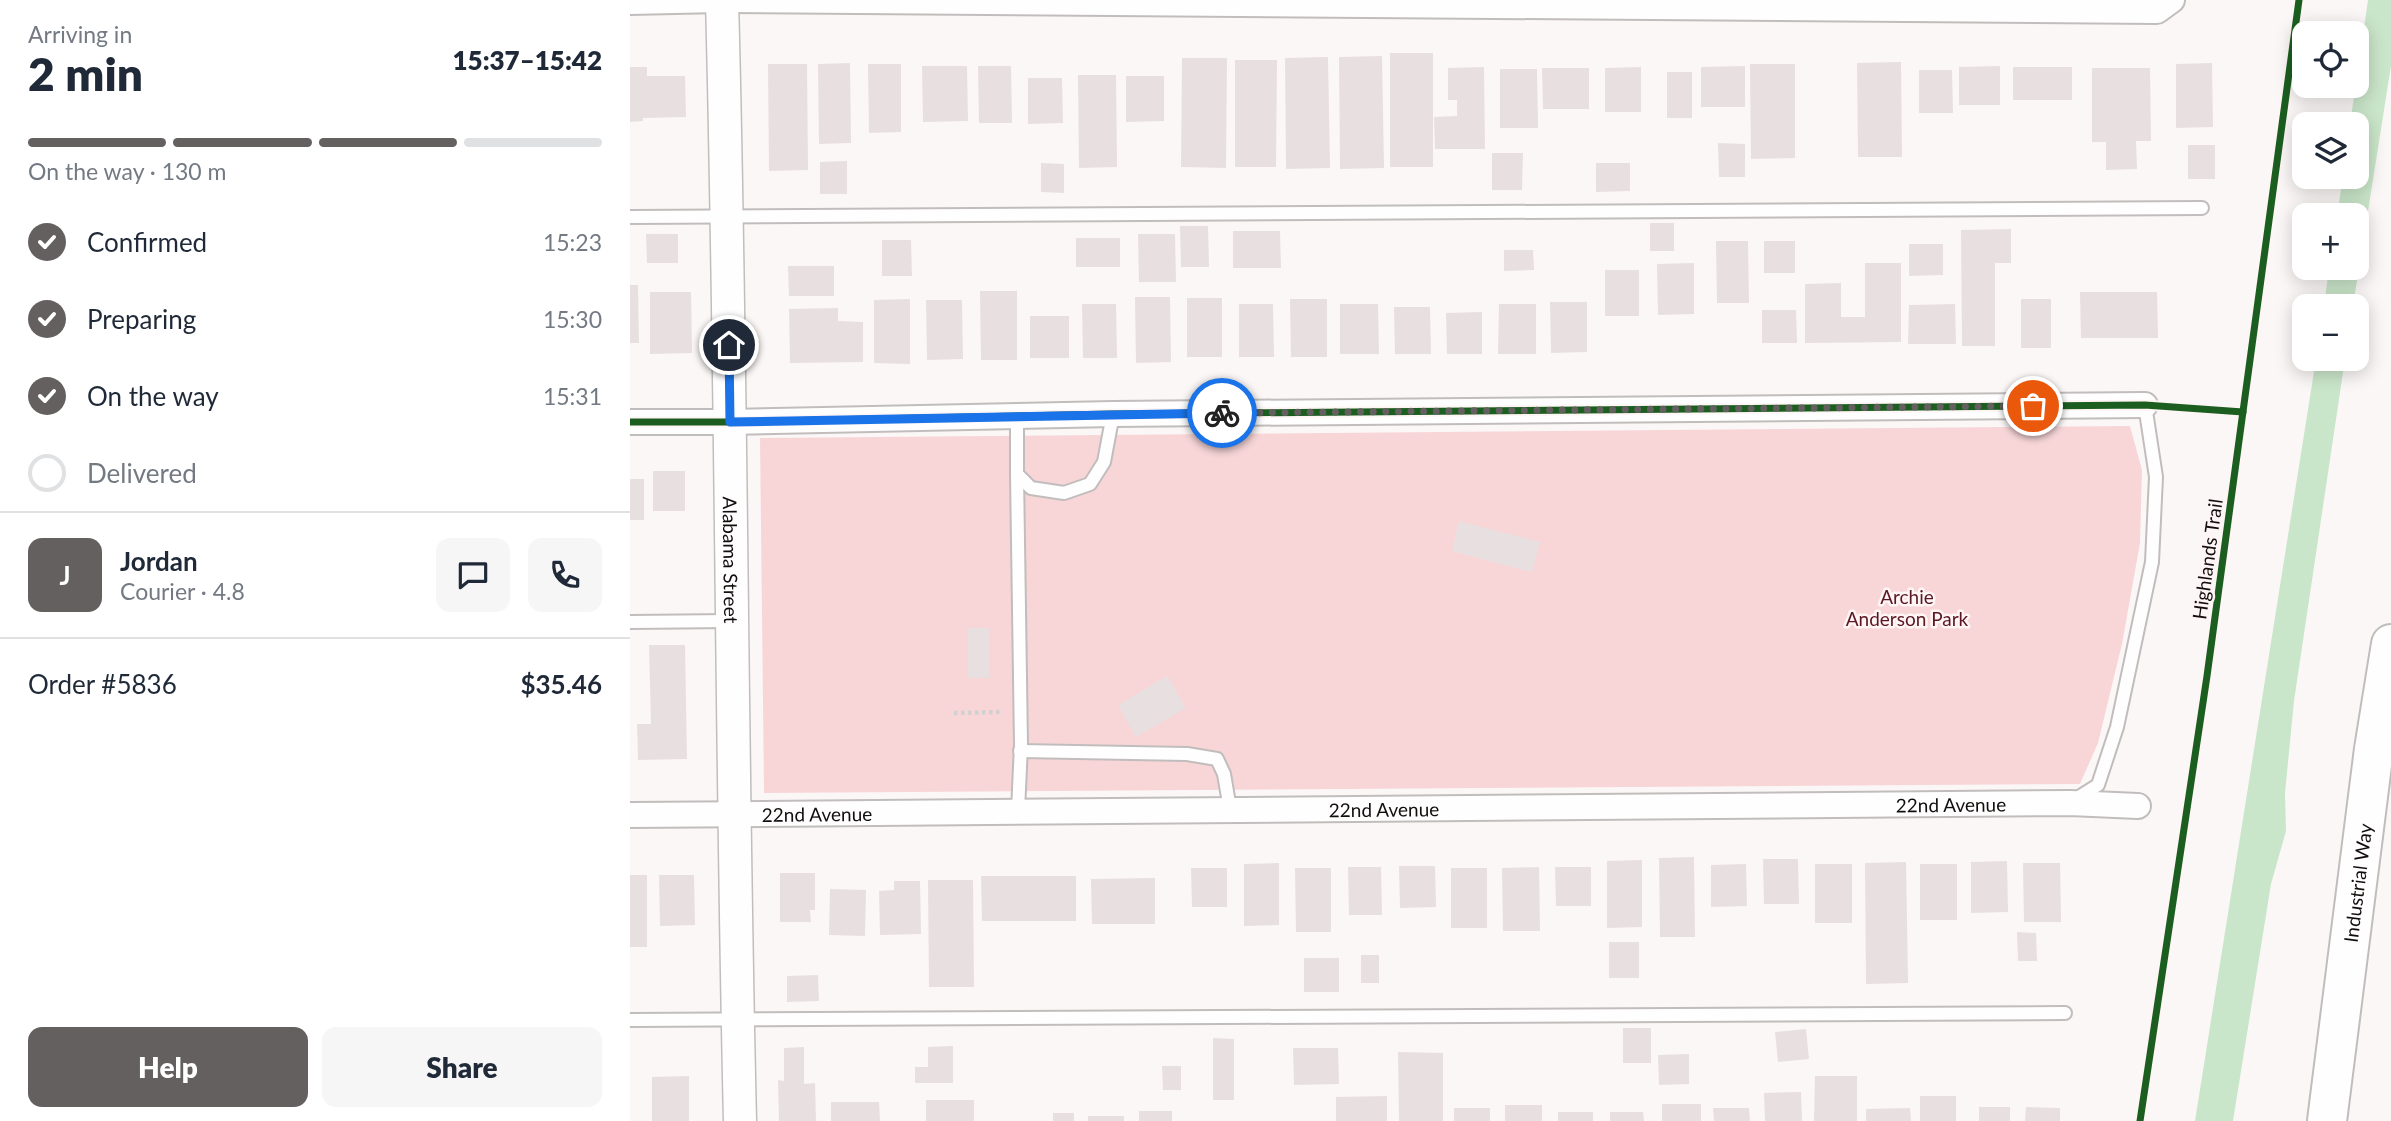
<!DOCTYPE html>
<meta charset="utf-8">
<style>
:root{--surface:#fff;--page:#f6f6f7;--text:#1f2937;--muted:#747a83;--line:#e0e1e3;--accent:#656060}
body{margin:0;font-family:Lato,sans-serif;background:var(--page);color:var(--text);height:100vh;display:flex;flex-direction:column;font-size:26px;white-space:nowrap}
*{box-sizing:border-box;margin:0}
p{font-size:23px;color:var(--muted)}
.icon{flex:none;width:38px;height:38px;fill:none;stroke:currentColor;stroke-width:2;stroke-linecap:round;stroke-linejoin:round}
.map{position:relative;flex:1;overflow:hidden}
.side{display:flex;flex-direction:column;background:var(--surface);width:630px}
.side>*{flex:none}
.controls{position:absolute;left:1662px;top:21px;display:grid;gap:14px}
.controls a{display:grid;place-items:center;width:77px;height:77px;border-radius:14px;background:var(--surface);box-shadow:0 4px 18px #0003;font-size:35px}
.pin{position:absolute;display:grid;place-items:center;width:60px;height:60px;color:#fff;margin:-30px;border:4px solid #fff;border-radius:50%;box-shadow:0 2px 7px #0007}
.courier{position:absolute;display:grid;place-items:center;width:70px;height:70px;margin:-35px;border:5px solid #1a73e8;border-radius:50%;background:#fff;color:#222;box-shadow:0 2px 9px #0007}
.head em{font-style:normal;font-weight:800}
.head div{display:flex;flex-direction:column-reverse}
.head{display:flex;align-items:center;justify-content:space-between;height:119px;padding:0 28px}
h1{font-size:46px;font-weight:800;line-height:52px}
.bar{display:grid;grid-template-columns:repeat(4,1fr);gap:10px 7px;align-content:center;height:84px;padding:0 28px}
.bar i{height:9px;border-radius:5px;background:var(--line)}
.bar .on{background:var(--accent)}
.bar p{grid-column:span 4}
.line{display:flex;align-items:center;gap:18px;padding:0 28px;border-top:2px solid var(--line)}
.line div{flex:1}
.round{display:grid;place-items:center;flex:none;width:74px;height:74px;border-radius:14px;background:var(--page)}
ol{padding:0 28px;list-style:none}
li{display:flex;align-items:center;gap:21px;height:77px}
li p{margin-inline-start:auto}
li .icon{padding:7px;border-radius:50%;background:var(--accent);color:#fff;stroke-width:4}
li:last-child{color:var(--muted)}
li i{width:38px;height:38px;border:4px solid var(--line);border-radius:50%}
.cta{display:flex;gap:14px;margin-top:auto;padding:14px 28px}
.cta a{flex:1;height:80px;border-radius:14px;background:var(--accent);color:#fff;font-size:28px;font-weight:800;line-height:80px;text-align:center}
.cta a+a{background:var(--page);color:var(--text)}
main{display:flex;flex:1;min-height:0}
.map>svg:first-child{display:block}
.green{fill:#f8d6d8}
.water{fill:#cae6ca}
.building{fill:#e8dfe0}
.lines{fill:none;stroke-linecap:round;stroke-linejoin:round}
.service-casing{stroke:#c2bdbd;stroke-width:16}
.minor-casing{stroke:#c2bdbd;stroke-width:28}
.tertiary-casing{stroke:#c2bdbd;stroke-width:35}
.primary-casing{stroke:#c2bdbd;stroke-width:42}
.path{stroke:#d2d1d1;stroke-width:4.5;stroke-dasharray:3.5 3.5;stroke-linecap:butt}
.service{stroke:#fffefe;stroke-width:12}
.minor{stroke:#fffefe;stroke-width:24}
.tertiary{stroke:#fffefe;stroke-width:32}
.primary{stroke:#fffefe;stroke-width:38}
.cycleway-casing{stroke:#fef5f5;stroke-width:11}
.cycleway{stroke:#1b5e20;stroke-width:7}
.done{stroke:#656060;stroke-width:7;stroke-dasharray:0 12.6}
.route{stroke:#1a73e8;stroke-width:9}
.labels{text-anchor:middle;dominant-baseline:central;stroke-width:5;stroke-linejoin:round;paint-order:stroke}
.street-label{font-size:19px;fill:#130e0e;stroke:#fef5f5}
.park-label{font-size:19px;fill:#5c1723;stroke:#fef5f5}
</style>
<main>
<section class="side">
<div class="head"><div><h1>2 min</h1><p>Arriving in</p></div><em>15:37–15:42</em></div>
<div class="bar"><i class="on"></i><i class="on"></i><i class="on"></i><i></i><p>On the way · 130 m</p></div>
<ol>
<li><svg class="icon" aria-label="check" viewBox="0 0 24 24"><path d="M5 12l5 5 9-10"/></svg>Confirmed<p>15:23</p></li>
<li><svg class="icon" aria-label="check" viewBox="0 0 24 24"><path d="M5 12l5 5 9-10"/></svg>Preparing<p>15:30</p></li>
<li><svg class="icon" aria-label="check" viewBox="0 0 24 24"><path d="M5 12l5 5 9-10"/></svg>On the way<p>15:31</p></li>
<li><i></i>Delivered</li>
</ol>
<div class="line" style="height:126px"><b class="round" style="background:var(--accent);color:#fff">J</b><div><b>Jordan</b><p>Courier · 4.8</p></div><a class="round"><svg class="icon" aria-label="chat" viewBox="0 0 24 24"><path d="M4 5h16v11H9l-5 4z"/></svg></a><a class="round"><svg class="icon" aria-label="phone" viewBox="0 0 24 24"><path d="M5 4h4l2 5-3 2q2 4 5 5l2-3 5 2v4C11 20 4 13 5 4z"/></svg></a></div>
<div class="line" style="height:91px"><div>Order #5836</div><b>$35.46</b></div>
<div class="cta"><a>Help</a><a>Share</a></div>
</section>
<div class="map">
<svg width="1761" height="1121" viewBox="0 0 1761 1121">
<rect width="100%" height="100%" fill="#fcf7f7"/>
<polygon class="green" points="1500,426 1512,470 1510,543 1492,644 1468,743 1450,784 134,793 130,438"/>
<g class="water">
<polygon points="1738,0 1761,0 1761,66 1723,306 1694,306 1699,268 1727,268 1727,215 1707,215 1713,177 1727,177 1727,124 1720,124"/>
<polygon points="1686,359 1715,359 1664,701 1655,793 1656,831 1641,884 1603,1121 1565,1121"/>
</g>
<g class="building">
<rect x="760" y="53" width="43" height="114"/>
<polygon points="752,56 754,168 710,169 709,57"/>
<polygon points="698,57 700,168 656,169 655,58"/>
<polygon points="552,58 597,58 596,168 551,167"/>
<polygon points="605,60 647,60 646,167 605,167"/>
<polygon points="1271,62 1272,157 1228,157 1227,63"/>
<polygon points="220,63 221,143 189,144 188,64"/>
<polygon points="1582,63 1583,127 1546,128 1546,64"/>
<polygon points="138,64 177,64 178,170 139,171"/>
<polygon points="238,64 271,64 271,132 239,133"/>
<polygon points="1120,64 1165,64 1165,158 1121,159"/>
<polygon points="292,66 337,66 338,121 293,122"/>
<polygon points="348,66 381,66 382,123 349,123"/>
<polygon points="1115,66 1115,107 1071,107 1071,67"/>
<polygon points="1370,66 1370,105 1329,105 1329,67"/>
<polygon points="0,67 17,67 17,76 55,76 56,117 13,118 13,121 0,122"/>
<polygon points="854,67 855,149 805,149 804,117 827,116 827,100 818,100 818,68"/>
<polygon points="1011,67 1011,112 975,112 975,68"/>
<rect x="1383" y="67" width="59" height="33"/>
<polygon points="912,68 959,68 959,109 913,109"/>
<polygon points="1462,68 1520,68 1521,141 1506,141 1507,169 1476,170 1476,142 1462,142"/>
<polygon points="870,69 907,69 908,128 870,128"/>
<polygon points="1289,70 1322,70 1323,113 1289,113"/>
<rect x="1037" y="72" width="25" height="46"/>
<polygon points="448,75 486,75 487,167 449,168"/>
<polygon points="496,76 534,76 534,121 496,122"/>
<polygon points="398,78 432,78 433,123 398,124"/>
<polygon points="1088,143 1115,144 1115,177 1089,177"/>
<rect x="1558" y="145" width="27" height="34"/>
<polygon points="862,153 893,153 892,190 862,190"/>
<polygon points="217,161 217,194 190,194 190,162"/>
<polygon points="411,163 434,164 434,193 411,192"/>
<polygon points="966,163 1000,163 1000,191 966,192"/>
<rect x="1020" y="223" width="24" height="28"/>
<polygon points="550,226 578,226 579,267 551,267"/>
<polygon points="1381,229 1381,263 1365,263 1365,346 1332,346 1331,230"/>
<polygon points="603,231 650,231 651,268 603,268"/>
<polygon points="16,234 48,234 48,263 17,263"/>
<polygon points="508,234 545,234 546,282 509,282"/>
<rect x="446" y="238" width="44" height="29"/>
<polygon points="252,240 281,240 282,276 252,276"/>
<polygon points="1086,241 1118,241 1119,303 1087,303"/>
<rect x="1134" y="241" width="31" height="32"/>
<polygon points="1279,244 1313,244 1313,275 1279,276"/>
<polygon points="874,250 903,250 904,270 874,271"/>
<polygon points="1064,263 1064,314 1028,315 1027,264"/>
<polygon points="1235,263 1271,263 1271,342 1175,343 1175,284 1211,283 1211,317 1235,317"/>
<polygon points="158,266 204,266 204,296 159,296"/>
<rect x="975" y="270" width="34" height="46"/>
<polygon points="0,285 8,285 9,343 0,343"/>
<polygon points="350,291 387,291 387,360 351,360"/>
<polygon points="20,292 61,292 62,353 20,354"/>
<polygon points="1450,292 1527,292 1528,338 1451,338"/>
<polygon points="505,297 540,297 541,362 506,363"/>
<rect x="557" y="298" width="35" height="59"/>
<polygon points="280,299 280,364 244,363 244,300"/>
<polygon points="660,299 697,299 697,357 661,357"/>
<rect x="1391" y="299" width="30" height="49"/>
<polygon points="296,300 332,300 333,359 297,360"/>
<polygon points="920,302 957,302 957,352 921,353"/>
<polygon points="452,304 486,304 487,358 453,358"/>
<polygon points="609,304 643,304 644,357 609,357"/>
<polygon points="710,304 748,304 749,354 710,354"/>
<polygon points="869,304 906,304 906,354 868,354"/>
<polygon points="1325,304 1326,344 1278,344 1279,305"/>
<polygon points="764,307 800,307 801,354 765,354"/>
<polygon points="208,308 208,321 233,322 233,362 160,363 159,309"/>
<polygon points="1132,310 1166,310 1167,343 1132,343"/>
<polygon points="852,312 852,354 817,354 816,313"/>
<rect x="400" y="316" width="39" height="42"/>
<rect x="23" y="471" width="32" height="40"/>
<rect x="0" y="479" width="14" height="41"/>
<polygon points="829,521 910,542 902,572 822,551"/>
<rect x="338" y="628" width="21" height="50"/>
<polygon points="19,645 55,645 57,759 8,760 7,724 21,724"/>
<polygon points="537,676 556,708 506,737 488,705"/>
<polygon points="1064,857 1065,937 1030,937 1029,858"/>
<polygon points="1133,859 1168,859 1169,904 1134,904"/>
<polygon points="1012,860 1012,927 977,928 977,861"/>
<polygon points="1377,861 1378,912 1341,913 1341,862"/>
<polygon points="1276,862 1278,983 1236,984 1235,863"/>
<polygon points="649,863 649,925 614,926 614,864"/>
<polygon points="1393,863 1430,863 1431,922 1394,922"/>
<polygon points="1116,864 1117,906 1081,907 1081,865"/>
<rect x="1185" y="864" width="37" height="59"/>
<rect x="1290" y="864" width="37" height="56"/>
<polygon points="769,866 805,866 806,907 770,908"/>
<polygon points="718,867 751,867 752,915 719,915"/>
<polygon points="909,867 910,931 873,931 872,868"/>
<polygon points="925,867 961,867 961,906 926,906"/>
<polygon points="561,868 597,868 597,907 562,907"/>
<polygon points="665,868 701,868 701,932 666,932"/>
<rect x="821" y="868" width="36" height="60"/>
<polygon points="150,873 185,873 185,910 180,910 181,922 150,922"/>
<rect x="0" y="875" width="17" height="72"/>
<polygon points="29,875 64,875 65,925 30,926"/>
<polygon points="351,876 446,876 446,921 352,921"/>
<polygon points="525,878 525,924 462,924 461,879"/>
<polygon points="298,880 343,880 344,987 299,987"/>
<polygon points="264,881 290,881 291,934 250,935 249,891 264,890"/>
<polygon points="200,889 236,890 235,936 199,935"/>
<polygon points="1387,932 1406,933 1407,961 1388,961"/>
<rect x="979" y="942" width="30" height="36"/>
<rect x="731" y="955" width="18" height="28"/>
<rect x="674" y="958" width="35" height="34"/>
<polygon points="188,975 189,1001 157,1002 157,976"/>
<rect x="993" y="1028" width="28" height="35"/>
<polygon points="1176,1029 1179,1059 1148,1062 1145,1032"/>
<polygon points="583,1038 604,1039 604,1100 583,1100"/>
<polygon points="323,1046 323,1083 285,1083 285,1067 298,1067 298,1047"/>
<polygon points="174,1047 174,1084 185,1083 186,1121 149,1121 148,1080 154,1081 154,1048"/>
<polygon points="663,1048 708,1048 709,1084 664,1085"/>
<polygon points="768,1052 813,1053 813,1121 769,1121"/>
<polygon points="1059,1054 1059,1084 1029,1085 1028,1055"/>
<polygon points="532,1066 551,1066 551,1090 533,1090"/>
<polygon points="59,1076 59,1121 22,1121 22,1077"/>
<polygon points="1185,1076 1227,1076 1227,1121 1184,1121"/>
<polygon points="1171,1092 1172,1121 1135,1121 1134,1093"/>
<polygon points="757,1096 757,1121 706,1121 706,1097"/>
<rect x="1290" y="1096" width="36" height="25"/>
<rect x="296" y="1100" width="48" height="21"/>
<polygon points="201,1102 249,1102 250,1121 201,1121"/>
<rect x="1032" y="1104" width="39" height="17"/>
<rect x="875" y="1105" width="37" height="16"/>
<rect x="1349" y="1107" width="31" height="14"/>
<polygon points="1396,1107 1430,1108 1430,1121 1395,1121"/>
<rect x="824" y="1108" width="36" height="13"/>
<polygon points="1083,1108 1119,1108 1120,1121 1084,1121"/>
<polygon points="1280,1108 1281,1121 1236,1121 1236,1109"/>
<rect x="509" y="1111" width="33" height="10"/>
<rect x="928" y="1112" width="35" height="9"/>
<polygon points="980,1112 1013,1112 1014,1121 980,1121"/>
<rect x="423" y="1113" width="21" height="8"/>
<rect x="458" y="1116" width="36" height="5"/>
</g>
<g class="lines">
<g class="service-casing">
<g id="service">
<polyline points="0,217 1572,208"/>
<polyline points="387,416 387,474 401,488 434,493 460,484 474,462 483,414"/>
<polyline points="387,474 391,745 388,811"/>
<polyline points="0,622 102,621"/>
<polyline points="390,751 557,754 587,759 594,774 600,809"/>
<polyline points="1444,800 1468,785 1487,727 1522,562 1526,477 1515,405"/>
<polyline points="0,1020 1435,1013"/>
</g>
</g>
<g class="minor-casing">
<g id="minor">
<polyline points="99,0 1527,11 1542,0"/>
<polyline points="0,2 90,0"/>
<polyline points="0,422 100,422 483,414 1515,405"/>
<path id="s1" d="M 0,815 L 1440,803 L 1508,806"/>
</g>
</g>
<g class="tertiary-casing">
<g id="tertiary">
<path id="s2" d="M 92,0 C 102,374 101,747 110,1121"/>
</g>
</g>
<g class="primary-casing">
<g id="primary">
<path id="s3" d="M 1697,1121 L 1744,749 L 1761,644"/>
</g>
</g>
<polyline class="path" points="324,713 372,712"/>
<use href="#service" class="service"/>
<use href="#minor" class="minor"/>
<use href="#tertiary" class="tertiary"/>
<use href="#primary" class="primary"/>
<g class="cycleway-casing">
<g id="cycleway">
<polyline points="0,422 100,422 483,414 1515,405 1613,412"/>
<polyline points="1510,1121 1577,676 1669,0"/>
</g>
</g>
<use href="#cycleway" class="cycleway"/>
</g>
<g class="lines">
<polyline class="done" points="592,413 1403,406"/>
<polyline class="route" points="99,345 100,422 592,413"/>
</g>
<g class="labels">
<g class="street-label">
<text transform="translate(1577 559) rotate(-82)">Highlands Trail</text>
<text stroke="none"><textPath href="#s2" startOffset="560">Alabama Street</textPath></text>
<text stroke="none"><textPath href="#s1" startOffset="1321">22nd Avenue</textPath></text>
<text stroke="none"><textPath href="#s1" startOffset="754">22nd Avenue</textPath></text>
<text stroke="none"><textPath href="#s1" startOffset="187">22nd Avenue</textPath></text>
<text stroke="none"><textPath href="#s3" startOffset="240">Industrial Way</textPath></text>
</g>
<g class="park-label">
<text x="1277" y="596">Archie<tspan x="1277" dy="22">Anderson Park</tspan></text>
</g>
</g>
</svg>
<div class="controls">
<a><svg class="icon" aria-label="locate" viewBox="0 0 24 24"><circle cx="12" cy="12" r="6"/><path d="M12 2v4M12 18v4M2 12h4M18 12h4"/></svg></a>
<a><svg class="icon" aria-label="layers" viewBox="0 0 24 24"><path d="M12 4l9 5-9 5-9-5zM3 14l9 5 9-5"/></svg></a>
<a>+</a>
<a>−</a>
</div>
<div class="pin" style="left:1403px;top:406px;background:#ea580c"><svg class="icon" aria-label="bag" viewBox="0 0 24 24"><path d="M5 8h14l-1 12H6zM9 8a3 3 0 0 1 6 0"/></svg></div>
<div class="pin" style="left:99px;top:345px;background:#1f2937"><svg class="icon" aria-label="home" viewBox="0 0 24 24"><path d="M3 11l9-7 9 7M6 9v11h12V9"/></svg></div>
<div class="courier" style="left:592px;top:413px"><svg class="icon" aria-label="bike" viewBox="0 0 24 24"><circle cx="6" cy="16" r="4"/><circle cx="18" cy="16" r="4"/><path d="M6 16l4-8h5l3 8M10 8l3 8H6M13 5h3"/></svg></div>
</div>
</main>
